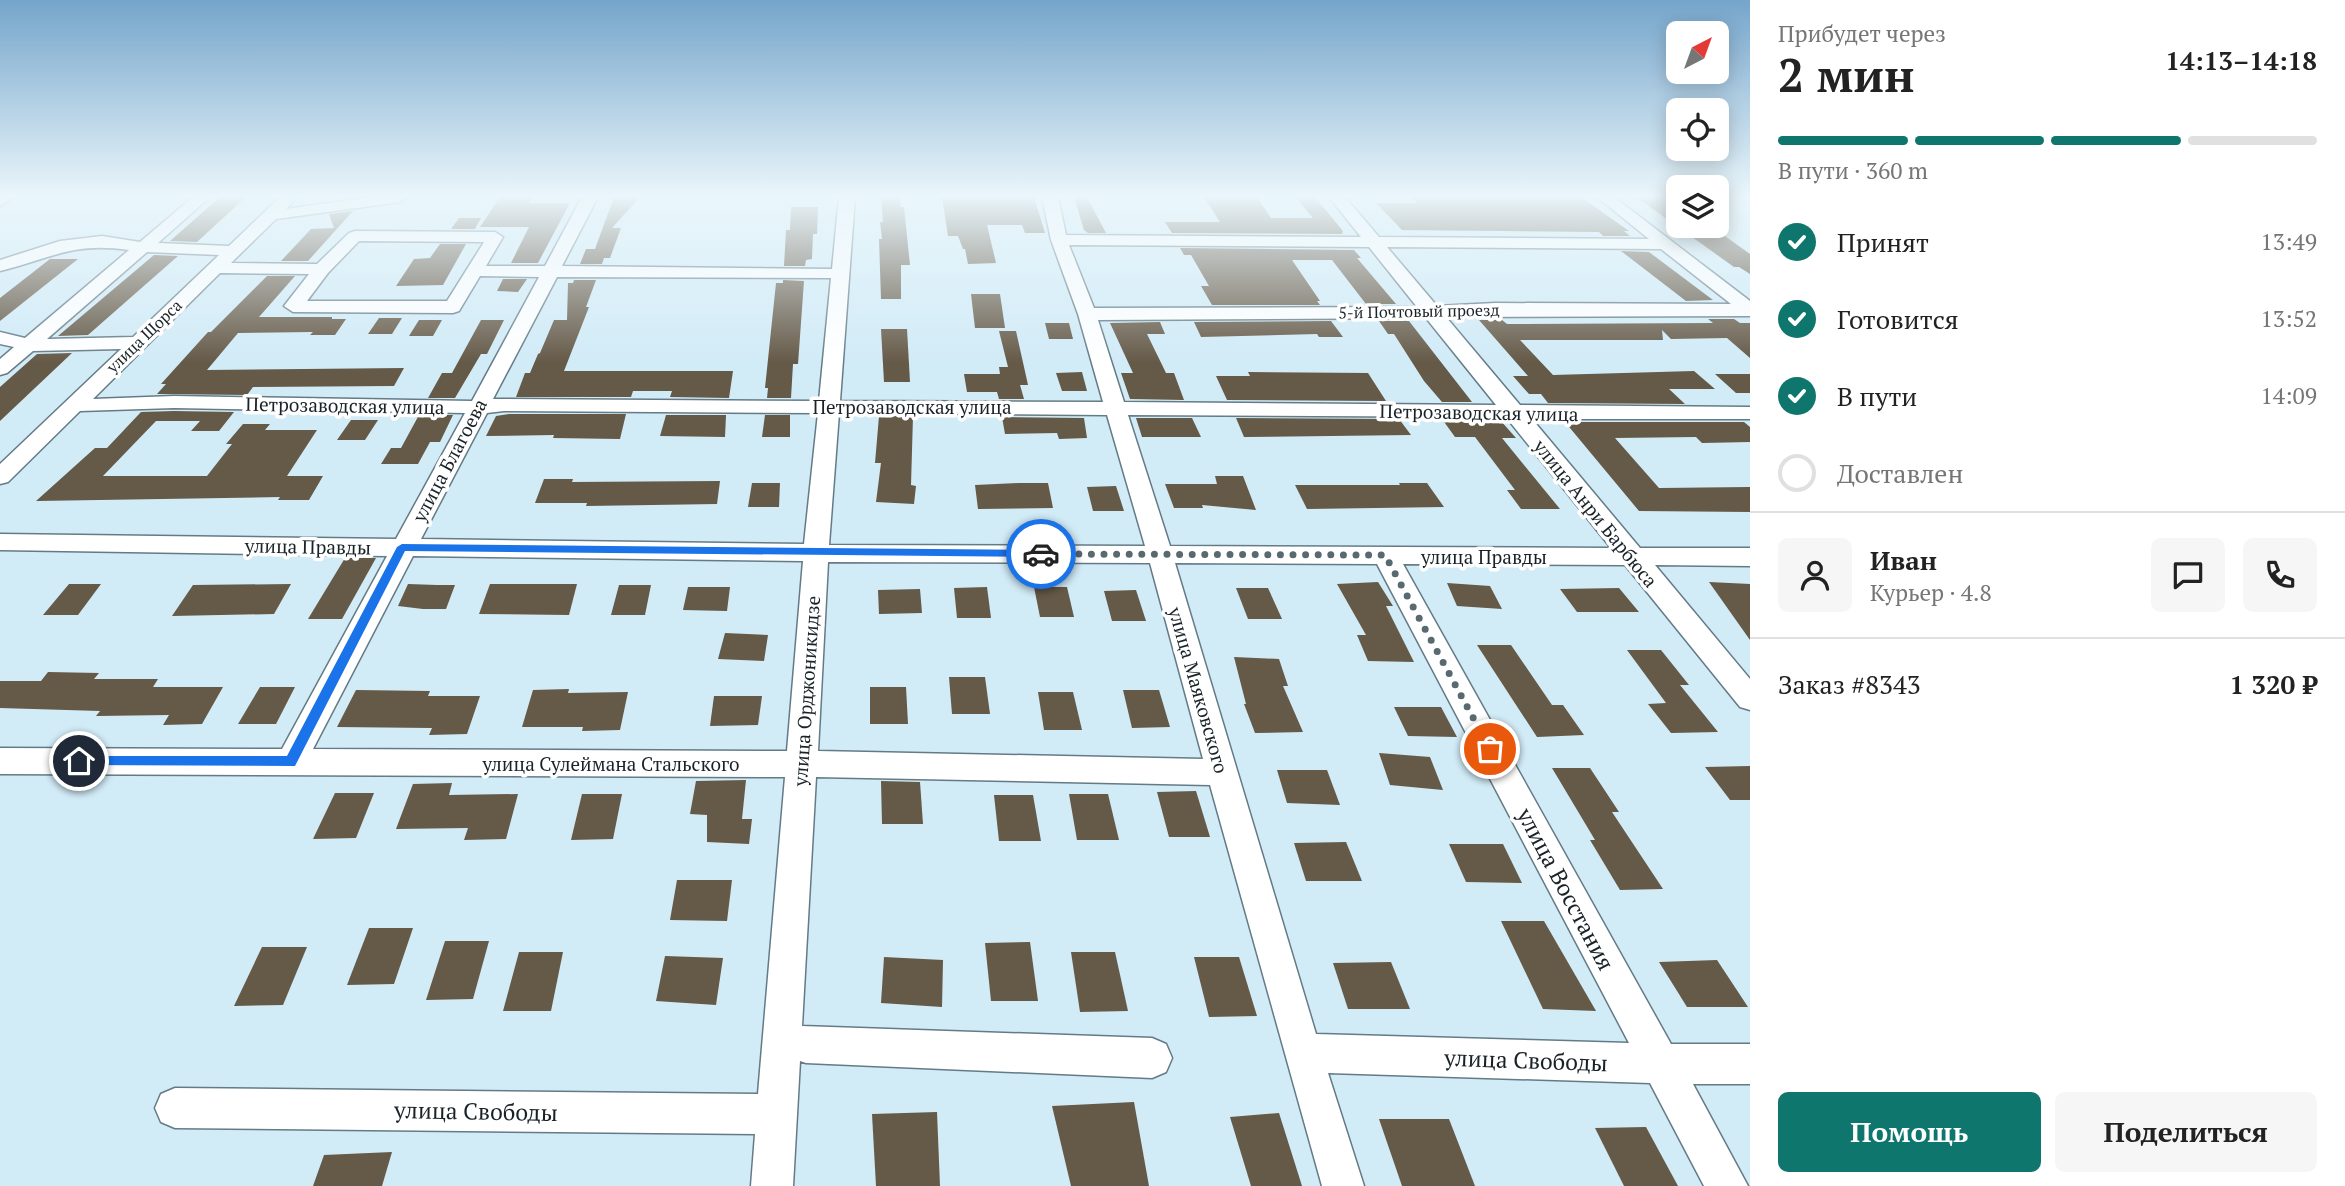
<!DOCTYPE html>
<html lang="ru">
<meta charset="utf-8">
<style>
:root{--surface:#fff;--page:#f6f6f6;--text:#222;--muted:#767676;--line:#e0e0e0;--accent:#0f766e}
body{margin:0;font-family:"PT Serif",serif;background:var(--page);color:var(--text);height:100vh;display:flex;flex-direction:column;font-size:26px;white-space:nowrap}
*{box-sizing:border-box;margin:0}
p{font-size:23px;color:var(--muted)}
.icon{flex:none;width:38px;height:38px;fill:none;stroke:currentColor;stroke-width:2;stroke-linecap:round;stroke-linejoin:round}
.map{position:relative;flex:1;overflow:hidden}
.side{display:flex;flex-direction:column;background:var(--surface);width:595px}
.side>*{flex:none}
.needle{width:46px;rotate:41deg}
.controls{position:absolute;left:1666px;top:21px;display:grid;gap:14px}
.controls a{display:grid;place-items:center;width:63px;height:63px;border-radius:10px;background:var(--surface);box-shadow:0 4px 18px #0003;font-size:35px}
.pin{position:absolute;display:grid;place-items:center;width:60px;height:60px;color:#fff;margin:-30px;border:4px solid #fff;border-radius:50%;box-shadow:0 2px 7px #0007}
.courier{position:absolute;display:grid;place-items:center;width:70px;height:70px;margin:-35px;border:5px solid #1a73e8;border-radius:50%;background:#fff;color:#222;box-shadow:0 2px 9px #0007}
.summary em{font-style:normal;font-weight:800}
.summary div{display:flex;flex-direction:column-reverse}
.summary{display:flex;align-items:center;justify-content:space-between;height:119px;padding:0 28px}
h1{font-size:46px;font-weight:800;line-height:52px}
.bar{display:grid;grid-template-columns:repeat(4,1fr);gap:10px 7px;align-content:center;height:84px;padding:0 28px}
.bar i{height:9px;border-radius:5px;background:var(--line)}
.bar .selected{background:var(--accent)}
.bar p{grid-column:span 4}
.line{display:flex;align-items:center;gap:18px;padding:0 28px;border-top:2px solid var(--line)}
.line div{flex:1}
.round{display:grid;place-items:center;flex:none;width:74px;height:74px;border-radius:10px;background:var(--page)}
ol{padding:0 28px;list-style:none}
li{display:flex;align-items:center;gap:21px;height:77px}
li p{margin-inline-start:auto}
li .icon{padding:7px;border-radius:50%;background:var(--accent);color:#fff;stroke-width:4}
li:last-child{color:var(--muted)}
li i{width:38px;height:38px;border:4px solid var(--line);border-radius:50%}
.button{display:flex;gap:14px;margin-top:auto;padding:14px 28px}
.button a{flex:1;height:80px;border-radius:10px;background:var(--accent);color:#fff;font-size:28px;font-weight:800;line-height:80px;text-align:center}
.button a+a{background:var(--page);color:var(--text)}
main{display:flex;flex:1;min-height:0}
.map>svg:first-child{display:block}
.building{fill:#655947}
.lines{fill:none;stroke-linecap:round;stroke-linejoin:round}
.minor-casing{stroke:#647b86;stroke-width:3}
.minor{fill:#fff;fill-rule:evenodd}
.route{fill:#1a73e8}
.done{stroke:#596970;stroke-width:7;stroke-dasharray:0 12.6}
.labels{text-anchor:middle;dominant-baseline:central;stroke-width:7;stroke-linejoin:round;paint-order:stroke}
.far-street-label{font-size:16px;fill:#192327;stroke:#fff}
.street-label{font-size:19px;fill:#192327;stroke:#fff}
.near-street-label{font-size:23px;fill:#192327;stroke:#fff}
</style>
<main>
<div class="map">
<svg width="1750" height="1186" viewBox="0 0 1750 1186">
<rect width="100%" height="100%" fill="#d1ebf7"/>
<g class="building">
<polygon points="220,197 246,197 197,242 170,241"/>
<polygon points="500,197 533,197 529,203 570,203 538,263 511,263 529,227 480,227"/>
<polygon points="614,197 640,197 612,228 621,228 610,258 604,258 602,264 580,264 586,249 595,249"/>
<polygon points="881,197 900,197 901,207 904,207 910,265 901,265 901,299 881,299 879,239 882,239 880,222 883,222"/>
<polygon points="942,197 1034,197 1045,233 1025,233 1022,225 987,225 996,263 968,264 965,249 963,249 958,236 948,236"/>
<polygon points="1074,197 1087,197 1106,233 1088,233 1084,230"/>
<polygon points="1204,197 1257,197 1271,218 1313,218 1295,197 1315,197 1343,231 1342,234 1172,233 1165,222 1220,222"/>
<polygon points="1411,197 1581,197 1629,231 1624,231 1630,236 1603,236 1599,232 1402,230 1376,203 1417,203"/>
<polygon points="1636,197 1678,197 1678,226 1711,226 1750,254 1750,274 1739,267 1734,267"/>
<polygon points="791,207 818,207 817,234 813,234 812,259 806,260 805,266 784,266 786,230 790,230"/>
<polygon points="353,211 308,261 281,261 311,229 334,228 329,214"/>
<polygon points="459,218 481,218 475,229 451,229"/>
<polygon points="440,244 466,244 443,285 396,286 414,259 430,258"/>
<polygon points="1180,248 1354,250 1361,258 1357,258 1396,304 1366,304 1332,260 1292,260 1320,301 1317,301 1320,305 1212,305 1201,286 1209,286 1191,255 1184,255"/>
<polygon points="1621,251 1649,252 1713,300 1686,301"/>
<polygon points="154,255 178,256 88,335 58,336"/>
<polygon points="50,259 78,259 0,321 0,298"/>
<polygon points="267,276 295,276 259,317 332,317 332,319 346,319 335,335 310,335 313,332 238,333 207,370 404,368 394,386 253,387 247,395 157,394 166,384 161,384 208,332 211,332"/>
<polygon points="503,279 527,279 518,292 497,291"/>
<polygon points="574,280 596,280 586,307 589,307 564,371 733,371 729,398 670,397 672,391 633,391 631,397 516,397 525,373 530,373 538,354 540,353 554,320 567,320 568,283 573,283"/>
<polygon points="783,280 804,281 798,364 793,364 791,398 767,398 768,388 765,388 776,283 783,283"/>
<polygon points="971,294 1000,294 1005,328 975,328"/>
<polygon points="379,318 402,318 392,334 368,334"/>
<polygon points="1708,319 1734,319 1740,323 1750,323 1750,358 1727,338 1671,339 1662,330 1663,340 1520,340 1553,375 1694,371 1715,389 1669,389 1685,404 1548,403 1541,394 1529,394 1513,376 1528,376 1479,320 1502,320 1507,324 1713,323"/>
<polygon points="419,320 442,320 433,336 409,336"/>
<polygon points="481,320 504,320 487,354 481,354 455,398 428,398 442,373 452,373"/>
<polygon points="1331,321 1343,337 1319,337 1317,334 1201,337 1194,322"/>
<polygon points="1379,321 1409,321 1472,402 1442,402 1424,381 1394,334 1388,334"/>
<polygon points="1160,322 1165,334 1147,334 1166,373 1174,373 1184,400 1130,399 1121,373 1133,373 1110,323"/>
<polygon points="1045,323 1069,323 1073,339 1049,339"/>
<polygon points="881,329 907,329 910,382 884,382"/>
<polygon points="999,331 1016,331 1028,385 1020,385 1024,399 999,399 997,392 967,392 964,374 1000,374 999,367 1008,367"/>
<polygon points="72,353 0,421 0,387 37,354"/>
<polygon points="1082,372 1087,391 1062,391 1056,373"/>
<polygon points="1248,372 1368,373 1386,401 1227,400 1216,376 1250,376"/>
<polygon points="1715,374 1750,374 1750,393 1736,393"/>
<polygon points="174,411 234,412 219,431 191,431 200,421 156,421 103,476 207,476 232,444 226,444 243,424 270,424 265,430 317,430 287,476 323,476 309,500 278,500 280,497 36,501 95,448 107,448 141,412"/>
<polygon points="509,414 626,414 620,439 553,438 554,435 486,436 496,416"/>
<polygon points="419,415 453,415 440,442 430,442 418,464 381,464 391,448 401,448"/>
<polygon points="666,415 726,415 725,437 660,436"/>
<polygon points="765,415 790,415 790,437 762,437"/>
<polygon points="879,416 913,416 911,485 916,486 914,504 876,502 881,463 875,463"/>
<polygon points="1002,417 1084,418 1087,438 1059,439 1057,433 1005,434"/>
<polygon points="1136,418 1192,418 1201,437 1142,437"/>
<polygon points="1236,418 1399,419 1411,435 1244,437"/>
<polygon points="1442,419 1500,420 1516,438 1502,438 1560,509 1521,509 1507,490 1515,490 1475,437 1455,437"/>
<polygon points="351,420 378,420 365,440 337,440"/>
<polygon points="1565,422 1744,422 1750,427 1750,442 1702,443 1696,437 1615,438 1659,488 1750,487 1750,512 1639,511"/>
<polygon points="1215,476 1243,476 1256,510 1202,505 1203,508 1174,508 1165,484 1217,484"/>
<polygon points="544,479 573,479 572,482 720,481 717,504 586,506 587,503 535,503"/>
<polygon points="752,483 780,483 779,507 748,507"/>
<polygon points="1019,483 1048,483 1053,508 978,509 975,485"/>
<polygon points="1399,483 1427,483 1444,507 1307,509 1295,485 1400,485"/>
<polygon points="1116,486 1124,511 1093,511 1087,487"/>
<polygon points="345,558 376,558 342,619 308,619"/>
<polygon points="1378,582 1393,606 1386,606 1414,662 1368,661 1357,635 1366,635 1337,584"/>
<polygon points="1709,582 1750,584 1750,640"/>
<polygon points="1447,583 1490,586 1502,609 1457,606"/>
<polygon points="69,584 101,584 78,615 43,615"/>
<polygon points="291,584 274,614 172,616 193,585"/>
<polygon points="408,584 437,585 455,585 446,609 423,609 398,606"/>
<polygon points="490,584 577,584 569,615 479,614"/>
<polygon points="619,585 651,585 645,615 611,615"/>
<polygon points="688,587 730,587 727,611 683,610"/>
<polygon points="987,587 991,618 957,618 954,588"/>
<polygon points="1034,587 1067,587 1074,617 1040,617"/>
<polygon points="1236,588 1268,588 1282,619 1248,619"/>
<polygon points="1619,588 1639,612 1577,612 1560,589"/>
<polygon points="920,589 922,613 879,614 878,590"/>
<polygon points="1136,590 1146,621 1112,621 1104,591"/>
<polygon points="725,633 768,635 764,661 718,659"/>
<polygon points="1477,645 1511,645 1552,705 1563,705 1584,735 1537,737"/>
<polygon points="1627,650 1661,650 1689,685 1680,685 1718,732 1671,733 1648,704 1666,703"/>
<polygon points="1234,657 1279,659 1288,686 1283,686 1303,732 1255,733 1244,704 1246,704"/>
<polygon points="48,672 99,673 94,679 158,679 153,687 223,687 202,724 163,725 169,715 96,716 100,711 0,708 0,681 41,681"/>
<polygon points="949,677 985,677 990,714 952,714"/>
<polygon points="260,687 295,687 276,724 238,724"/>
<polygon points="870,687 906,687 908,724 870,724"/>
<polygon points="569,689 568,693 628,692 620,730 582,731 583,727 522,727 533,690"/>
<polygon points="356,690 430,691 428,696 480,696 467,734 429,735 432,728 337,727"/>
<polygon points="1123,690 1159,690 1170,727 1132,728"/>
<polygon points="1038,692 1073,692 1082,730 1044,730"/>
<polygon points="714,696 762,696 758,725 710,726"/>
<polygon points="1394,707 1441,707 1457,737 1408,736"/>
<polygon points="1379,753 1430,757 1443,790 1390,785"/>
<polygon points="1750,766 1750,800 1730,800 1705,767"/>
<polygon points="1552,768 1590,768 1619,812 1612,812 1663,889 1620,890 1590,840 1595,840"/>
<polygon points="1277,770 1327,770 1340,805 1287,803"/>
<polygon points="746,780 742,819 752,819 749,844 707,842 707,815 690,814 696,781"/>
<polygon points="881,781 920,782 923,824 882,824"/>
<polygon points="452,783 449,795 518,794 506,839 464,840 468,828 396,829 413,784"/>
<polygon points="1196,791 1210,837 1169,837 1157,792"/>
<polygon points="335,793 374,793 356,838 313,839"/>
<polygon points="582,794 622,794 613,839 571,840"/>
<polygon points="1069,794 1108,794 1119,840 1077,840"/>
<polygon points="994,795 1033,795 1041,841 999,841"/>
<polygon points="1346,842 1362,881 1306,881 1294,843"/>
<polygon points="1449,844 1503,844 1522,883 1466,882"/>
<polygon points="677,880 732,880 727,921 670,920"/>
<polygon points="1501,921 1544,921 1596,1011 1543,1009"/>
<polygon points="369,928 413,928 394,984 347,985"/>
<polygon points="445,941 489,941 473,999 426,1000"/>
<polygon points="1030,942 1038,1001 991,1001 985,943"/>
<polygon points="262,947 307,947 283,1005 234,1006"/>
<polygon points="519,952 563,952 551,1011 503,1011"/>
<polygon points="1071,952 1115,952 1128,1011 1080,1012"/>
<polygon points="665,956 723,958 716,1005 656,1001"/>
<polygon points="884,957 943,960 942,1007 881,1003"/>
<polygon points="1194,957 1239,957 1257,1016 1209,1017"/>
<polygon points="1717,960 1748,1007 1687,1007 1659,962"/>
<polygon points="1391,962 1410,1009 1348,1009 1333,963"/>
<polygon points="1134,1102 1149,1186 1071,1186 1052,1106"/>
<polygon points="937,1112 940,1186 876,1186 872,1114"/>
<polygon points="1279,1113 1302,1186 1251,1186 1230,1117"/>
<polygon points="1379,1119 1449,1119 1475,1186 1402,1186"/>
<polygon points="1646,1127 1678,1186 1624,1186 1595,1128"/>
<polygon points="392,1152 382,1186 313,1186 324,1155"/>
</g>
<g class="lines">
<g class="minor-casing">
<g id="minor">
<polygon points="0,197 14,197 0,206"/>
<path d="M 193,197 L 210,197 L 158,243 L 229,246 L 280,197 L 297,197 L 286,209 L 371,197 L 408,197 L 400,202 L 276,219 L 231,263 L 317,264 L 349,233 L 355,231 L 495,232 L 503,237 L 486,266 L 545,266 L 582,197 L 598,197 L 562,266 L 832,269 L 839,197 L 855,197 L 840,401 L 1103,402 L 1078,314 L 1051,240 L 1042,197 L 1058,197 L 1066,235 L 1361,237 L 1329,197 L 1345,197 L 1379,237 L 1649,239 L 1597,197 L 1614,197 L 1750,301 L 1750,316 L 1446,317 L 1520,405 L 1750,407 L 1750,419 L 1532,419 L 1640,548 L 1750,548 L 1750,566 L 1655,565 L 1750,679 L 1750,710 L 1740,707 L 1625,565 L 1403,564 L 1671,1044 L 1750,1044 L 1750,1084 L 1693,1084 L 1748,1186 L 1704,1186 L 1650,1083 L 1328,1073 L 1364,1186 L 1322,1186 L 1210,785 L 816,777 L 802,1026 L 1152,1038 L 1166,1044 L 1172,1058 L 1166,1072 L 1152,1078 L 806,1063 L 800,1061 L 793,1186 L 751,1186 L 755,1134 L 175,1128 L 161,1122 L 155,1108 L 161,1094 L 175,1088 L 758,1094 L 785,777 L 0,774 L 0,748 L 282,749 L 387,556 L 0,550 L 0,534 L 396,539 L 465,413 L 174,408 L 80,411 L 8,482 L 0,484 L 0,464 L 121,349 L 33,351 L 7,373 L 0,375 L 0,359 L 14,347 L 0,344 L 0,332 L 25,338 L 129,250 C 73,242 52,258 0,271 L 0,260 L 60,241 L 102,236 L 140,242 ZM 359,241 L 484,242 L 447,301 L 307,301 L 328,273 ZM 1069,245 L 1369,247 L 1417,307 L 1094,308 ZM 1387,247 L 1661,249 L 1731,304 L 1495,303 L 1437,306 ZM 147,252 L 219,255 L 133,337 L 47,339 ZM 220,273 L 309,274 L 284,306 L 293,312 L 453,313 L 459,311 L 480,276 L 539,277 L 472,401 L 174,396 L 93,399 ZM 557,277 L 831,278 L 819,401 L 493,399 ZM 1426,318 L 1496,405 L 1124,402 L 1098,320 ZM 504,411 L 818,413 L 804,544 L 421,539 L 487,413 ZM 839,413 L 1107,415 L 1145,546 L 829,545 ZM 1128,415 L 1506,417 L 1611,548 L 1170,546 ZM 413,556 L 803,561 L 787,751 L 313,749 ZM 828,562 L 1150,563 L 1203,759 L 818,751 ZM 1175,563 L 1377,564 L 1629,1043 L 1316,1034 Z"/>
</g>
</g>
<use href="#minor" class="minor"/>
</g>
<linearGradient id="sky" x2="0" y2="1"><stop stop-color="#75a5cb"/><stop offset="0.54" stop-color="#eaf6fb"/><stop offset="1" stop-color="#eaf6fb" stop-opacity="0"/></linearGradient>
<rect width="1750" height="363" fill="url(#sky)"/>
<polygon class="route" points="402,544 1041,550 1046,554 1041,557 405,551 295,766 75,765 73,761 79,756 287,756 397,547"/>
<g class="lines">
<polyline class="done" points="1041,554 1385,555 1490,749"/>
</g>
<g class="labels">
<g class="far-street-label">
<text transform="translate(1419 311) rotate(-1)">5-й Почтовый проезд</text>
<text transform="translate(144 336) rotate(-44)">улица Щорса</text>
</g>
<g class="street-label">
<text transform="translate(345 405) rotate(1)">Петрозаводская улица</text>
<text x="912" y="406">Петрозаводская улица</text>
<text transform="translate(1479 412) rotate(1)">Петрозаводская улица</text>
<text transform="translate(449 460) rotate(-62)">улица Благоева</text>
<text transform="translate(1596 513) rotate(51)">улица Анри Барбюса</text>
<text transform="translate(308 546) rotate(1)">улица Правды</text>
<text x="1484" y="556">улица Правды</text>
<text transform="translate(1199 690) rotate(74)">улица Маяковского</text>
<text transform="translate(806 691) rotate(-86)">улица Орджоникидзе</text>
<text x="611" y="763">улица Сулеймана Стальского</text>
</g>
<g class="near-street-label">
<text transform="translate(1566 889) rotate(62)">улица Восстания</text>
<text transform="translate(1526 1060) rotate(2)">улица Свободы</text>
<text transform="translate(476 1111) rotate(1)">улица Свободы</text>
</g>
</g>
</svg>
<div class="controls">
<a><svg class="needle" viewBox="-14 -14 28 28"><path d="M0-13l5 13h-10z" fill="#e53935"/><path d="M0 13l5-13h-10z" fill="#767676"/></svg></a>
<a><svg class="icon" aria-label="locate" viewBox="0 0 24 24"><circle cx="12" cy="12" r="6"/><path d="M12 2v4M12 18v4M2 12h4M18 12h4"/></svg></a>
<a><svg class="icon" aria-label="layers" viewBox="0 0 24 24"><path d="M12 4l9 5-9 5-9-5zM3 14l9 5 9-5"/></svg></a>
</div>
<div class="pin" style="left:1490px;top:749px;background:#ea580c"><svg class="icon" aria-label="bag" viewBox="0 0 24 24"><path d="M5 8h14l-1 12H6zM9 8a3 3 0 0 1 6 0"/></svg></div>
<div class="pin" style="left:79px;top:761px;background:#1f2937"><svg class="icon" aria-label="home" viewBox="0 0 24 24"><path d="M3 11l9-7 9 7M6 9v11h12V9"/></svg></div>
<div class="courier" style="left:1041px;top:554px"><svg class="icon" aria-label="car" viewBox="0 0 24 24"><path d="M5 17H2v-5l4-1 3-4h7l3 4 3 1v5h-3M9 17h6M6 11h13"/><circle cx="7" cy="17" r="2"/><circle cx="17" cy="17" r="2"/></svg></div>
</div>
<section class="side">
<div class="summary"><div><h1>2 мин</h1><p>Прибудет через</p></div><em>14:13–14:18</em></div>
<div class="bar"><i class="selected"></i><i class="selected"></i><i class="selected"></i><i></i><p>В пути · 360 m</p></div>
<ol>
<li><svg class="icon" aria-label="check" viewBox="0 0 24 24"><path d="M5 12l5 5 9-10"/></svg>Принят<p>13:49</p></li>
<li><svg class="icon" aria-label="check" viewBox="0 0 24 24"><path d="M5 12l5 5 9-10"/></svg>Готовится<p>13:52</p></li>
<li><svg class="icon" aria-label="check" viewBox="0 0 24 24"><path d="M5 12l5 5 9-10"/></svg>В пути<p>14:09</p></li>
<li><i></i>Доставлен</li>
</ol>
<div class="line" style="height:126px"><a class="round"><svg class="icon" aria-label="person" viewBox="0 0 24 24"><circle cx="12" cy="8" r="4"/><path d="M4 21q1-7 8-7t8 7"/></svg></a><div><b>Иван</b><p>Курьер · 4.8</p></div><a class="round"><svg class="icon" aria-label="chat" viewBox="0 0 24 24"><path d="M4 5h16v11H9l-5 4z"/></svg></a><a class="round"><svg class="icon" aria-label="phone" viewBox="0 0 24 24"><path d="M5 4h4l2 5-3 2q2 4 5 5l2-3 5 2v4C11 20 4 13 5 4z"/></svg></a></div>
<div class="line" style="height:91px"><div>Заказ #8343</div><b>1 320 ₽</b></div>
<div class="button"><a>Помощь</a><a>Поделиться</a></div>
</section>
</main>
